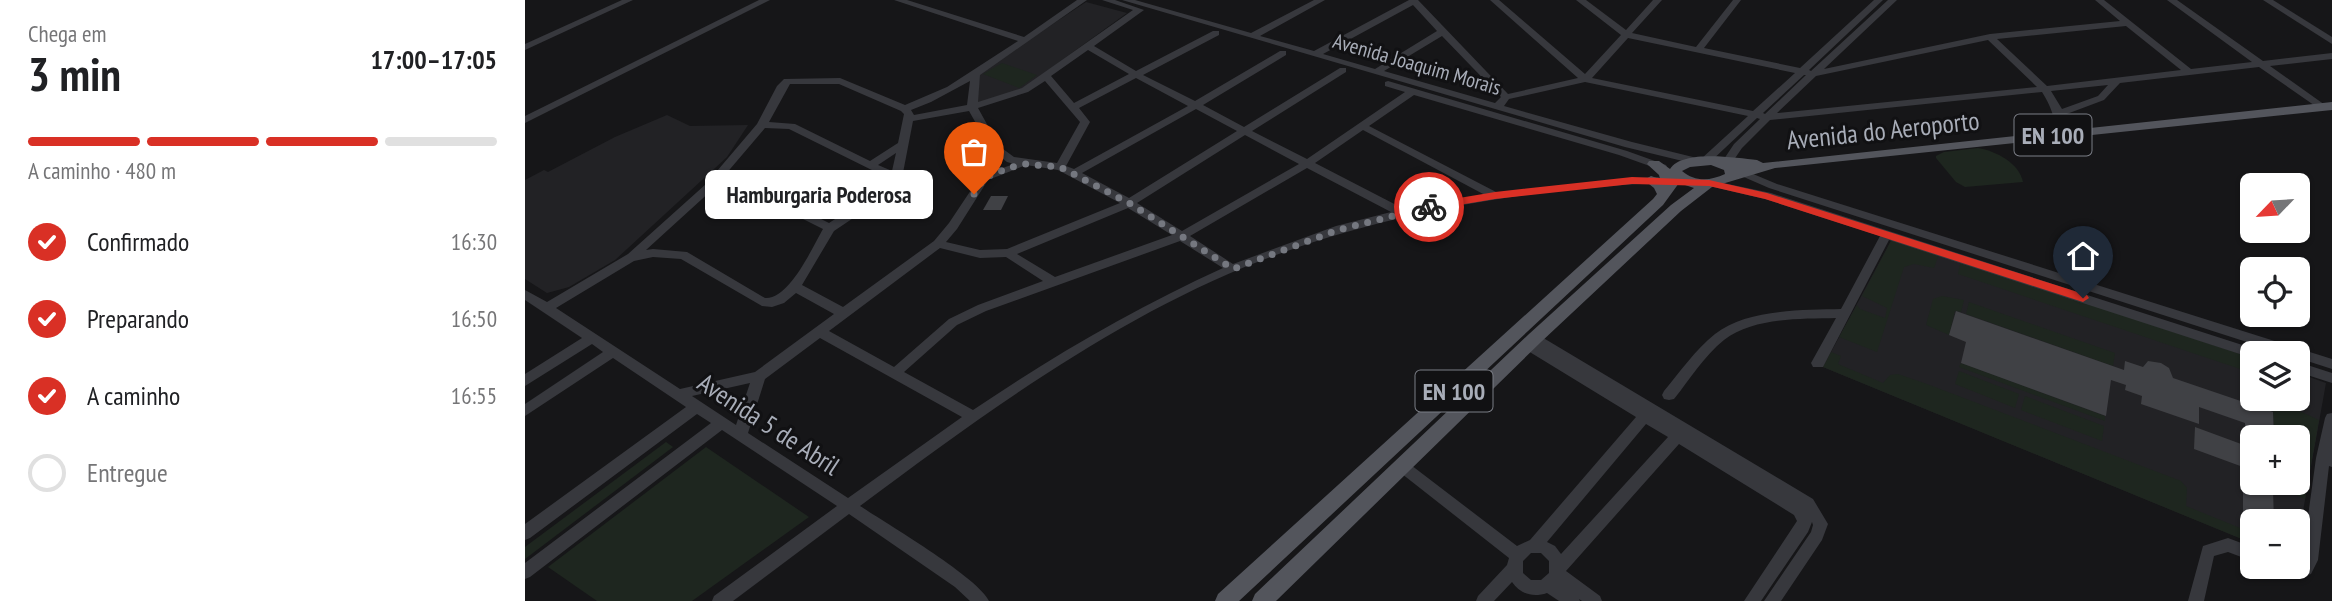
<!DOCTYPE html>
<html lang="pt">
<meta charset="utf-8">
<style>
:root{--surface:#fff;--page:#f2f2f2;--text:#202124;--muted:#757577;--line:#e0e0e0;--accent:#d93025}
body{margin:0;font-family:"PT Sans Narrow",sans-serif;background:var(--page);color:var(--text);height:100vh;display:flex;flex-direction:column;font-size:26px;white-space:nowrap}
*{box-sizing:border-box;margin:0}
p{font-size:23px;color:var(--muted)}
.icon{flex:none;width:38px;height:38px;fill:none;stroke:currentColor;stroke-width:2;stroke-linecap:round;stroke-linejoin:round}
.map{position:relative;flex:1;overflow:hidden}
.details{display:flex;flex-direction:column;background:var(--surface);width:525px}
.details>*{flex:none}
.needle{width:46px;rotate:245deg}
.buttons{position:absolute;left:1715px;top:173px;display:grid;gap:14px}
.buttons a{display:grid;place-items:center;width:70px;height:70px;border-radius:10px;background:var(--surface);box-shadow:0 2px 5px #0004;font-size:35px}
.pin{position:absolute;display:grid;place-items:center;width:60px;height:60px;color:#fff;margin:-72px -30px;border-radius:50% 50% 50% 0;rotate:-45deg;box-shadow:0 0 7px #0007}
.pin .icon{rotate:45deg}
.courier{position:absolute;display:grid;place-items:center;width:70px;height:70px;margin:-35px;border:5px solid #d93025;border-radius:50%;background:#fff;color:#222;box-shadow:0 2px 9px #0007}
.bubble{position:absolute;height:49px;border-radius:10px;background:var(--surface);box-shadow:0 2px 5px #0004;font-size:23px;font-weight:700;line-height:49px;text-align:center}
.head em{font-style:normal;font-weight:700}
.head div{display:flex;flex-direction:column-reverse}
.head{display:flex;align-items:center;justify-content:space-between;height:119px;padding:0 28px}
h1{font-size:46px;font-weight:700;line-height:52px}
.bar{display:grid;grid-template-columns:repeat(4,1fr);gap:10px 7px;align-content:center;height:84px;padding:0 28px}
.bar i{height:9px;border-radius:5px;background:var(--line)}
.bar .selected{background:var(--accent)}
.bar p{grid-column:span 4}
ol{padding:0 28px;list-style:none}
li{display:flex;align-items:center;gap:21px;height:77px}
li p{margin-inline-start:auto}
li .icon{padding:7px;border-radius:50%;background:var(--accent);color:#fff;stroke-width:4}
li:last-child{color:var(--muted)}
li i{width:38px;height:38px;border:4px solid var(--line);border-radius:50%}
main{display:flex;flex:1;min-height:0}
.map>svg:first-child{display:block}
.built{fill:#222225;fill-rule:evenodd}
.green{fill:#1e261f}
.building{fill:#404145}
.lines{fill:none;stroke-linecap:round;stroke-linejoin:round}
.minor{fill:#37383d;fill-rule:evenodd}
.major{fill:#53555c;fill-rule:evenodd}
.route{fill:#d93025}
.done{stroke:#757880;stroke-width:7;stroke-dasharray:0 12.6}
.labels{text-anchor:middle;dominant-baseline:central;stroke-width:6;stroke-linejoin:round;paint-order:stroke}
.far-street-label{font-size:21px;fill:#a8adb8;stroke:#111113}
.shield{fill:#111113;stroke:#7b7e86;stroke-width:2}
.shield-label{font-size:24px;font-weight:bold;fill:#a8adb8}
.street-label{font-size:26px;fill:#a8adb8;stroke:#111113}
</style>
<main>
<section class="details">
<div class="head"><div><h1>3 min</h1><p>Chega em</p></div><em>17:00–17:05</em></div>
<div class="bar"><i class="selected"></i><i class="selected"></i><i class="selected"></i><i></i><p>A caminho · 480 m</p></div>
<ol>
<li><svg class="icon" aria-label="check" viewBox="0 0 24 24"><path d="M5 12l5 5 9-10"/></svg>Confirmado<p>16:30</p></li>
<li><svg class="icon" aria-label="check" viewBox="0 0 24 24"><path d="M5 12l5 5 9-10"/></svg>Preparando<p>16:50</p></li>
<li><svg class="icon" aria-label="check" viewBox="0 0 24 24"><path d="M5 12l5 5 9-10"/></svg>A caminho<p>16:55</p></li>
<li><i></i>Entregue</li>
</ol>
</section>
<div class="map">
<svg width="1807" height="601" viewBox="0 0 1807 601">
<rect width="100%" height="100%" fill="#161618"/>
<g class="built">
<polygon points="561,2 602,13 497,89 452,103 455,72"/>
<polygon points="142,115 165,126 223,125 202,157 90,260 44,287 22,293 0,279 0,180 19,170 23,172 90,137"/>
<path d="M 1367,239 L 1727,358 L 1727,399 L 1773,399 L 1773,373 L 1801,383 L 1773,539 L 1773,522 L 1727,522 L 1727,543 L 1298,367 ZM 1727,438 L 1773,438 L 1773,483 L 1727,483 Z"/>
</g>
<g class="green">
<polygon points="477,63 512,75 494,88 458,74"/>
<path d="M 1453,148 C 1471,151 1494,163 1498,182 L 1440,187 L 1431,182 L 1411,158 L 1411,156 L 1419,152 Z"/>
<polygon points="1367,239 1414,254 1409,268 1389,264 1379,267 1352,352 1314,337 1332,305 1335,309 1360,318 1362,308 1337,296"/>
<polygon points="1436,261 1727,358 1727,373 1433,274"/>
<polygon points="1417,296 1439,300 1436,312 1430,311 1424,335 1401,325 1408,299"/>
<polygon points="1444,302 1590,353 1588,366 1441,314"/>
<polygon points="1306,352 1316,356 1313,364 1358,383 1365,375 1373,374 1402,384 1656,481 1662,488 1661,506 1725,532 1724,542 1298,367"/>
<polygon points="1436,363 1580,416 1580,421 1434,367"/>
<polygon points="1434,371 1494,394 1490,408 1430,384"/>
<polygon points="1500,396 1579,426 1577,441 1496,410"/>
<polygon points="1748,406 1768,408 1794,420 1780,499 1743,483 1773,483 1773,438 1749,437"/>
<polygon points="141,442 148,447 0,559 0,547"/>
<polygon points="181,447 284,517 167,601 72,601 23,567"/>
</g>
<g class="building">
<polygon points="466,196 483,196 476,210 458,210"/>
<polygon points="1431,311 1599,370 1600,361 1618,367 1623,361 1636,363 1644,368 1648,378 1748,412 1749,438 1720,438 1720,423 1674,407 1674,424 1616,404 1617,396 1600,390 1601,385 1586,380 1581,416 1436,363 1441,342 1424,335"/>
<polygon points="1670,427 1727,448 1727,483 1748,489 1749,522 1727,522 1727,533 1718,529 1718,467 1669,449"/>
</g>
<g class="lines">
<g class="minor">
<polygon points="97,0 108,0 0,50 0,44"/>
<polygon points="234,0 245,0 0,123 0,116"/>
<path d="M 369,0 L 382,0 L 499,37 L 552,0 L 562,0 L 455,75 L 453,102 L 497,88 L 608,10 L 577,0 L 590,0 L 619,10 L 569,46 L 611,71 L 688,31 L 694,31 L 694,35 L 618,75 L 670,101 L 755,51 L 761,51 L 761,55 L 678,105 L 719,127 L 815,68 L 821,68 L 821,72 L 727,131 L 782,159 L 880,92 L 860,86 L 860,82 L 863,81 L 1102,151 L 1141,165 L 1142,167 L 1137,170 L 1133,169 L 1094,155 L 889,95 L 844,126 L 973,193 L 1107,178 L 1133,177 L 1138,180 L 1133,183 C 1001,189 858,213 735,261 C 591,317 458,414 335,506 C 361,523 454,578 464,601 L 445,601 L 430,587 L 324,514 L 208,601 L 187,601 L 189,596 L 312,506 L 197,430 L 5,577 L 0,579 L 0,563 L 186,423 L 172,414 L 5,538 L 0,540 L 0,524 L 161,407 L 88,358 L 0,416 L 0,404 L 78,352 L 67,344 L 0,386 L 0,374 L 57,338 L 0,300 L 0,290 L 22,302 L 103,254 L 181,184 L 232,124 L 252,86 L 259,79 L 315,78 L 380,105 L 422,87 L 493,41 ZM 563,50 L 604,74 L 549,103 L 526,76 ZM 611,78 L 663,106 L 549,169 L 541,166 L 565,122 L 554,108 ZM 445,81 L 442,105 L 389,115 L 386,110 L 406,102 ZM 520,81 L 555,122 L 532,163 L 489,157 L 474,146 L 453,108 L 503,92 ZM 265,84 L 314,84 L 376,111 L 379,114 L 373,143 L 345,161 L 270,124 L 244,122 ZM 671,109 L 712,131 L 604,198 L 557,173 ZM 444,111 L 465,148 L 463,163 L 454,178 L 424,223 L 409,241 L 318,307 L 277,285 L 309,231 L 373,188 L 377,178 L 388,121 ZM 240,128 L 264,129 L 365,179 L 364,184 L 304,223 L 224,183 L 194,182 ZM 838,130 L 960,195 L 879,209 L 790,163 ZM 720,135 L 774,164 L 657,231 L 612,203 ZM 371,153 L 367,171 L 353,165 ZM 474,156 L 482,162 L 489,164 L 469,171 L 473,163 ZM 501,165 L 533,170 L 595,203 L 482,249 L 455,250 L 421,242 L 432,229 L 463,180 ZM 782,168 L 866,212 L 811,226 L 708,264 L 665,236 ZM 188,189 L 218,189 L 298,229 C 287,248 264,300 240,298 L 162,252 L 128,249 L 121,250 ZM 603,208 L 647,235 L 530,277 L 492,254 ZM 655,241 L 698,268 C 610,308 528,356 448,410 L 379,372 L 432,325 L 461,311 ZM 415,248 L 455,258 L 481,257 L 518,281 L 453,305 L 424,319 L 369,367 L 304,331 ZM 128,257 L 156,259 L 237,306 L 247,307 L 259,303 L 271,293 L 309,314 L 230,372 L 155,389 L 31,308 L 109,261 ZM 295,338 L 437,417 L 323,498 L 223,433 L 240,379 ZM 225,383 L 211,425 L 167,396 Z"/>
<path d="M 597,0 L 610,0 L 726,33 L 789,0 L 800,0 L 735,36 L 789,51 L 884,0 L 893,0 L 983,94 L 1053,78 L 965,0 L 974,0 L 1060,74 L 1096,35 L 1051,0 L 1061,0 L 1101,30 L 1128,0 L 1137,0 L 1107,33 L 1171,47 L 1208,0 L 1216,0 L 1179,48 L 1275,68 L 1349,0 L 1358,0 L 1284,70 L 1286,71 L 1363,0 L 1372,0 L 1299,69 L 1465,34 L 1595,21 L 1570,0 L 1579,0 L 1666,69 L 1727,62 L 1642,0 L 1652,0 L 1738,61 L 1807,53 L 1807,59 L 1745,66 L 1800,105 L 1801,107 L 1796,110 L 1734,67 L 1595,83 L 1579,100 L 1539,115 L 1541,134 L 1536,137 L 1531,134 C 1530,118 1526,106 1517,92 L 1245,120 L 1217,148 L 1204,167 L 1200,168 L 1195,165 L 1209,144 L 1235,119 L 1232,118 L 1184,163 L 1174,165 L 1100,147 ZM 888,5 L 912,31 L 850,69 L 798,54 ZM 1601,26 L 1656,70 L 1522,86 L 1472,39 ZM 917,36 L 976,97 L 970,103 L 859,71 ZM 1103,38 L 1270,73 L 1228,111 L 1067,78 ZM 1463,40 L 1512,87 L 1252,113 L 1291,76 ZM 1279,75 L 1281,75 L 1240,114 L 1238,113 ZM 1060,82 L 1223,116 L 1176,159 L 1107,142 L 979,106 L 984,99 ZM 1583,85 L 1573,96 L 1537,109 L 1526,91 Z"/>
<polygon points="1738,0 1748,0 1807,37 1807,44"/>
<polygon points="1209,166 1252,184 1807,359 1807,369 1773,358 1773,354 1759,354 1244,188 1205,171 1204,169"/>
<path d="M 1184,180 L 1246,193 L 1736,351 L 1737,354 L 1727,354 L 1727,358 L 1364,240 L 1298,367 L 1288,367 L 1286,363 L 1311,318 C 1275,319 1229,317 1199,340 C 1179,356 1165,379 1149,399 L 1144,400 L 1139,399 L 1137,395 L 1139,391 C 1155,372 1170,350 1190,334 C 1221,309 1278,310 1316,309 L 1355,236 L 1240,199 L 1180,185 L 1179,183 Z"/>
<path d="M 1010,333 L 1288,499 L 1303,524 L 1297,540 L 1256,601 L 1239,601 L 1286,532 L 1288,525 L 1287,522 L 1283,532 L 1236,601 L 1219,601 L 1272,521 L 1269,515 L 1154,444 L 1041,571 L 1075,596 L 1077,601 L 1057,601 L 1054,599 L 1055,601 L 1034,601 L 1022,593 C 1008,598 995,594 987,582 L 969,601 L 951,601 L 953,596 L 982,565 L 984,558 L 872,470 L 870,466 L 872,462 L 877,460 L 882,462 L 992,546 L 1005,540 L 1111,417 L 998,348 L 997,345 L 998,342 L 1005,341 L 1004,338 L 1006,335 ZM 1121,424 L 1143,437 L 1036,554 L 1030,546 L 1022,542 ZM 1006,553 L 1016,553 L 1024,561 L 1024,573 L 1016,580 L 1006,580 L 998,573 L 998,561 Z"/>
<polygon points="1773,362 1807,373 1807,383 1773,372"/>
<path d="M 1807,413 L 1807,467 L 1804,466 L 1793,560 L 1786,574 C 1774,579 1762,576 1751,572 L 1748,567 L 1773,567 L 1773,563 L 1777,560 L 1791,458 L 1800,418 L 1802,414 Z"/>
<polygon points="1703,538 1727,547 1727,561 1703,552 1689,556 1679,601 1663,601 1678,546"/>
</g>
<path class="major" d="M 1807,102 L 1807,110 L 1250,168 L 1187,187 L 1156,211 L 1016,342 L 751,601 L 727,601 L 730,594 L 1004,334 L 1146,205 L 1169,188 L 1154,183 L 1138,205 L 714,601 L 690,601 L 693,594 L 1128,199 L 1132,194 L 1129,188 L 1119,180 L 1126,176 L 1135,179 L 1134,175 L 1122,164 L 1124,161 L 1134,161 L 1145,169 C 1158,149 1211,158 1232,160 L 1238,163 ZM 1186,165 L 1199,170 L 1200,174 C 1185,181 1170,182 1157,171 L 1165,167 Z"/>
</g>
<polygon class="route" points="1107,177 1184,180 1242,193 1562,295 1564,298 1558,302 1240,199 1184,186 1107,184 970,199 904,210 899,207 904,203 970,192"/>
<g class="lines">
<polyline class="done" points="449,194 459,178 483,168 500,164 535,167 604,203 708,269 813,230 904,207"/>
</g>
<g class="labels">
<g class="far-street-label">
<text transform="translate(892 64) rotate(16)">Avenida Joaquim Morais</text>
</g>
<g class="shield">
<rect x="1489.5" y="114.5" width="77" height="41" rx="5"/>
<rect x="890.5" y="370.5" width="77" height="41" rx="5"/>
</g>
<g class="shield-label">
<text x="1528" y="135">EN 100</text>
<text x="929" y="391">EN 100</text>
</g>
<g class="street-label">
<text transform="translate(1358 130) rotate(-6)">Avenida do Aeroporto</text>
<text transform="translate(244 424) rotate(33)">Avenida 5 de Abril</text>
</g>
</g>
</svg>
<div class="buttons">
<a><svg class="needle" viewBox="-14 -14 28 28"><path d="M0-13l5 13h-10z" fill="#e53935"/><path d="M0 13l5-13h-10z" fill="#757577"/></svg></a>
<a><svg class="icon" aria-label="locate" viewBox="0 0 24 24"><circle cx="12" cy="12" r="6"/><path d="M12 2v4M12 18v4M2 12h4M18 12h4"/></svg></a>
<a><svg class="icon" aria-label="layers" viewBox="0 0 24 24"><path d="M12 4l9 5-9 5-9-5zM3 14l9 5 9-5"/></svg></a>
<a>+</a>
<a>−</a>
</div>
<div class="pin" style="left:449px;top:194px;background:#ea580c"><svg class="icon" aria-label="bag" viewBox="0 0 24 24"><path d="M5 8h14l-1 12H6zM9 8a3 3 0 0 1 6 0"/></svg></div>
<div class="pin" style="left:1558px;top:298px;background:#1f2937"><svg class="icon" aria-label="home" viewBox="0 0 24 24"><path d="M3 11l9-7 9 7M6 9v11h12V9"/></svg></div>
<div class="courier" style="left:904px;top:207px"><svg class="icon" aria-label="bike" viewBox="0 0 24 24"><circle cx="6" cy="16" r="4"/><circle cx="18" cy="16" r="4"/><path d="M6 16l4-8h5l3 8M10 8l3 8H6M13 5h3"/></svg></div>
<div class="bubble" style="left:180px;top:170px;width:228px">Hamburgaria Poderosa</div>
</div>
</main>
